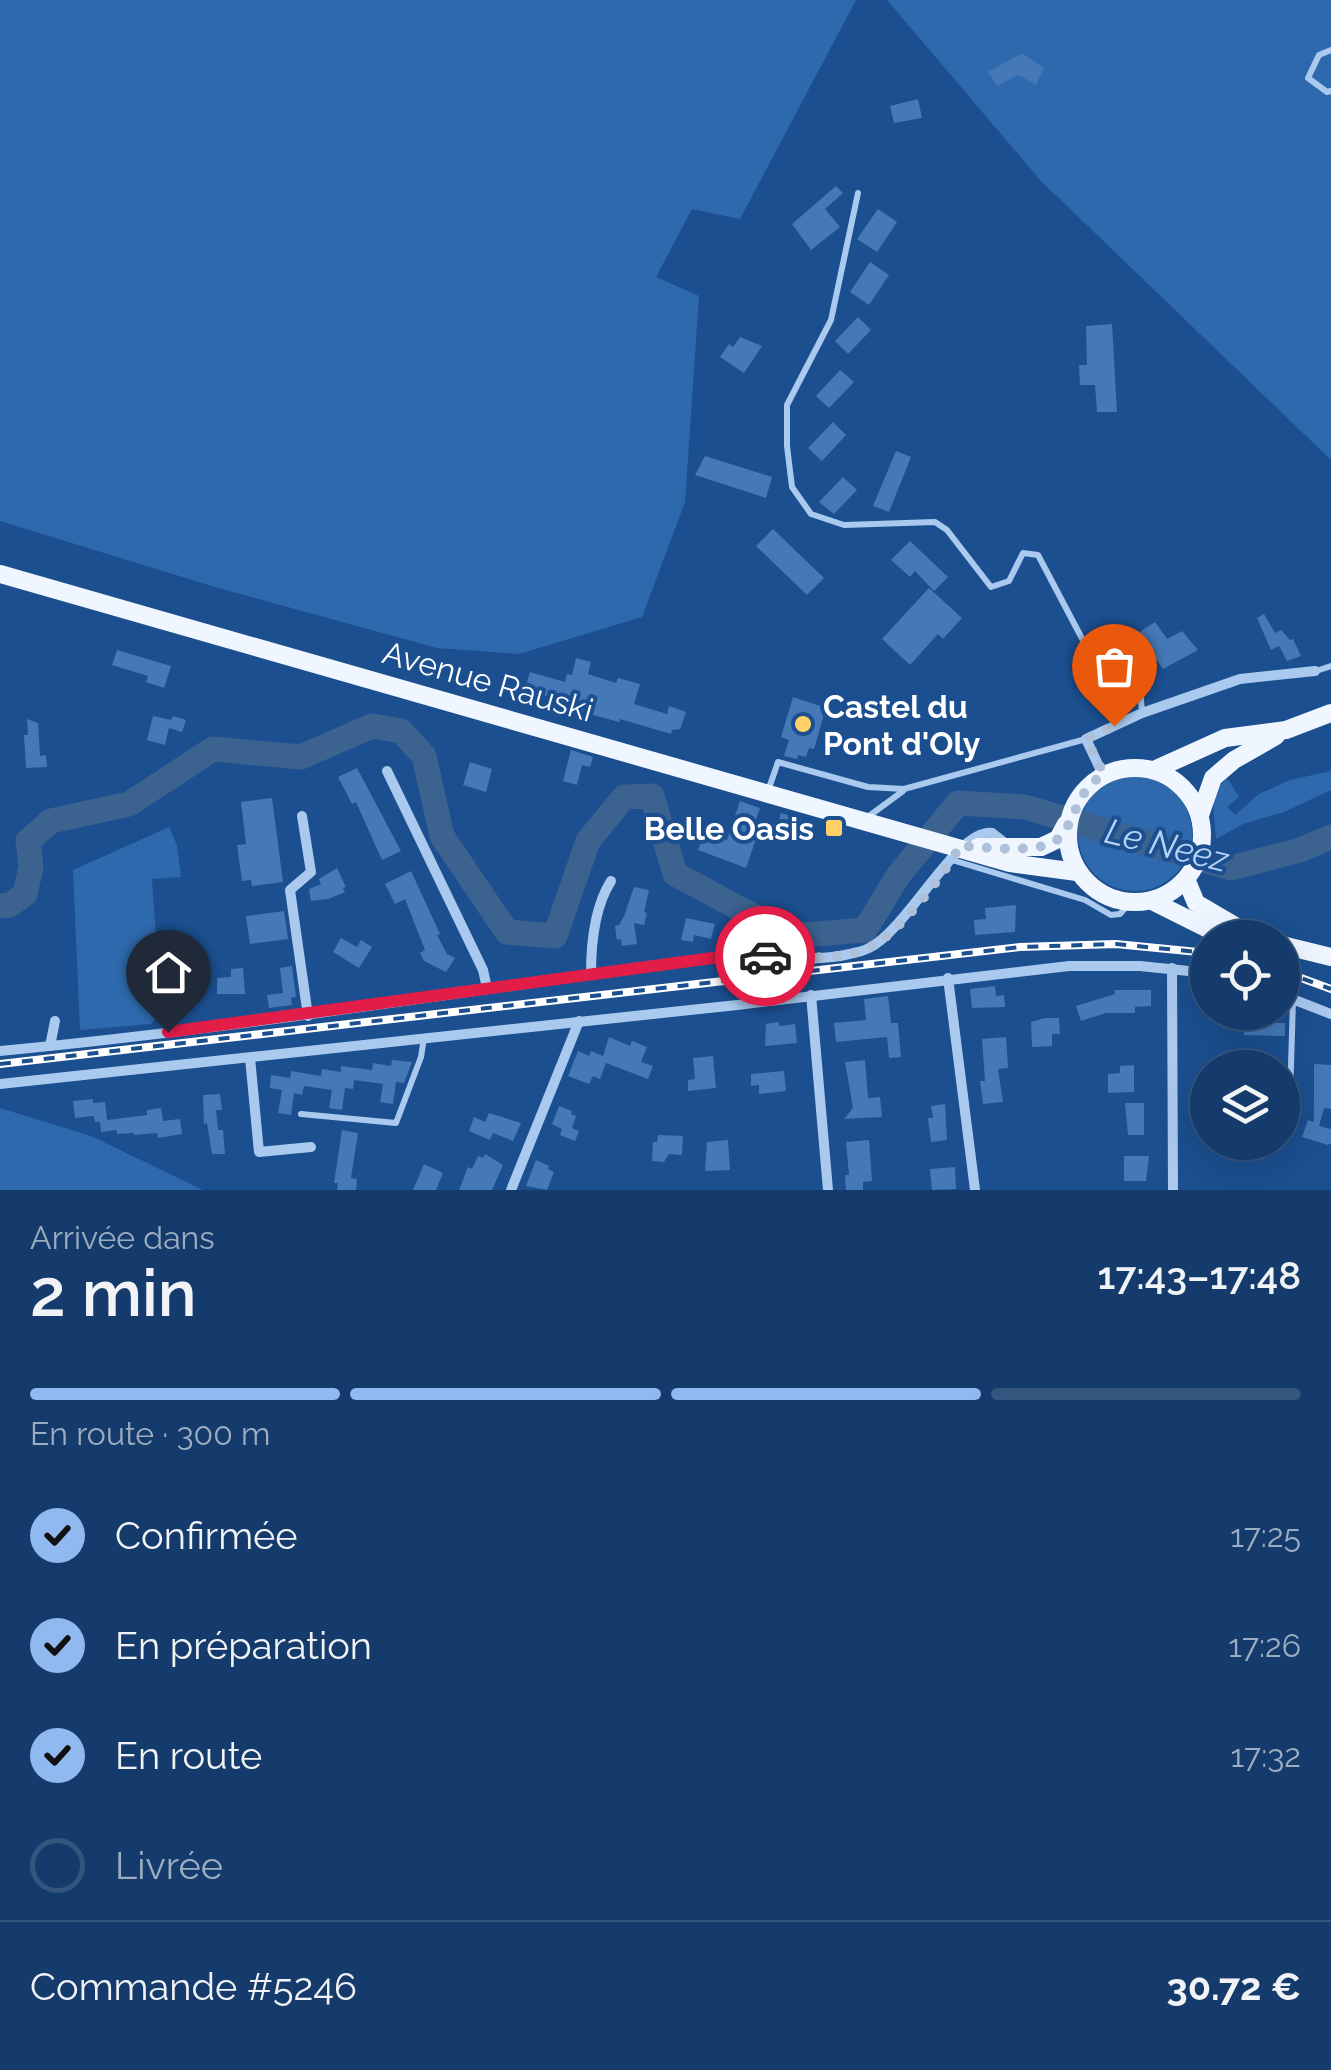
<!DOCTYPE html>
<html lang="fr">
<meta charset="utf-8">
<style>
:root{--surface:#143b6b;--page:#214673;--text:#f1f3f6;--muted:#9dadc1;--line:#33557e;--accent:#90b9f0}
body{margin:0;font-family:Raleway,sans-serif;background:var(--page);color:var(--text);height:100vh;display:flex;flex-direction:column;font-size:38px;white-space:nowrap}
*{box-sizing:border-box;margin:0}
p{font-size:32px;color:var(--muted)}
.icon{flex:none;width:55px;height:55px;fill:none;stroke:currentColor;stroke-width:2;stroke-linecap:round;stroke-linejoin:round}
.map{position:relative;height:1190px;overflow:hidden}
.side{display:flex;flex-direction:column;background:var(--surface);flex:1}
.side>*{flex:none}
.buttons{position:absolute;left:1190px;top:920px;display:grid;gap:20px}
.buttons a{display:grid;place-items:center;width:110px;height:110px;border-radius:50%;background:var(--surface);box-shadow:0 10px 40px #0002,0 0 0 2px var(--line);font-size:50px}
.pin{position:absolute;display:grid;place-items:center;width:85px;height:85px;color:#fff;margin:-102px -42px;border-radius:50% 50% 50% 0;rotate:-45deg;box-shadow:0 0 10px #0007}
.pin .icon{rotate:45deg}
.courier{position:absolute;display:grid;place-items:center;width:100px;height:100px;margin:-50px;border:8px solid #e11d48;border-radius:50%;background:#fff;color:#222;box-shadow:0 2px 12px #0007}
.overview em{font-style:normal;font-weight:600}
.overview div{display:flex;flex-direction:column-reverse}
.overview{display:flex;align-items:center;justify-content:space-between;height:170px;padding:0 30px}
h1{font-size:65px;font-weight:600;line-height:75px}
.bar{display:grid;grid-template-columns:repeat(4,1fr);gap:15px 10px;align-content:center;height:120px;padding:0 30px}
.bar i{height:12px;border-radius:8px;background:var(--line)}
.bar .selected{background:var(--accent)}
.bar p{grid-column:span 4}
.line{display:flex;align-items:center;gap:25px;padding:0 30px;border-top:2px solid var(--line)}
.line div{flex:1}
ol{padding:0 30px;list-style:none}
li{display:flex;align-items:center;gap:30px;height:110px}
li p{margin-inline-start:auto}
li .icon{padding:10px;border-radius:50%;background:var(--accent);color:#111;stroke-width:4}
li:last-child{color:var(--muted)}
li i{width:55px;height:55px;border:5px solid var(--line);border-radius:50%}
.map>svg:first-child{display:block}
.green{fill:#2e69ad}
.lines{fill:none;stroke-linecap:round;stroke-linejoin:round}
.river{stroke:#3c6290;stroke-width:25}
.building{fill:#4478b7}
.lane{stroke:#a9c9ee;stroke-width:6}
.street{stroke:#a9c9ee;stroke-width:10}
.primary{stroke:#f0f6ff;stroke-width:18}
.rail-casing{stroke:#fff;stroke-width:8}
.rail{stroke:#1b4f8f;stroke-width:4;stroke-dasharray:11;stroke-linecap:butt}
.done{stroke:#afc1d8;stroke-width:10;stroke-dasharray:0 18}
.route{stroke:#e11d48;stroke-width:12}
.poi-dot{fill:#ffd166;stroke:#1b4f8f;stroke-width:4}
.labels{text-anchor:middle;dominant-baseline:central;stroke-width:8;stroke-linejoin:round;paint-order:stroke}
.street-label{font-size:32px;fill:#fff;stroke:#1b4f8f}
.poi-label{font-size:32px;font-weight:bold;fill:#fff;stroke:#1b4f8f;text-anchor:start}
.water-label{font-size:35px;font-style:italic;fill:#b5d3f5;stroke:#1b4f8f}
</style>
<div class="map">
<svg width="1331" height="1190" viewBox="0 0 1331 1190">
<rect width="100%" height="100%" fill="#1b4f8f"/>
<g class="green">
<polygon points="0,0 856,0 740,219 692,209 656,277 699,296 685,502 642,617 519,654 437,648 215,587 0,521"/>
<polygon points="887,0 1331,0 1331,460 1040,180"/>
<path d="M 1331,771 L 1331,790 L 1284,812 L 1243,824 L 1216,839 C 1215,815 1207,797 1227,778 L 1239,797 L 1227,807 L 1235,815 L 1259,794 L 1290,780 Z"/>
<circle cx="1135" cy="834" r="57"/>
<polygon points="169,827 177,845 181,877 152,879 161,1011 151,1024 80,1030 73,870"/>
<polygon points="0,1108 91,1136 203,1190 0,1190"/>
</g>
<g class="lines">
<polyline class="river" points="0,906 10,905 25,894 31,867 28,841 51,821 129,804 213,749 301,757 372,726 401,731 424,756 442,836 507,932 555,936 588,841 624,797 652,796 675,874 791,936 865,930 898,876 958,803 1025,807 1231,868 1300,850 1331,837"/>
</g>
<g class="building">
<polygon points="1022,53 1044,68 1036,85 1018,75 997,86 988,72"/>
<polygon points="918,99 922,118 894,123 890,106"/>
<polygon points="836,186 843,193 825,209 840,227 811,250 792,224"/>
<polygon points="878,209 897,222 877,252 857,239"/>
<polygon points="870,262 889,275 869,305 850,292"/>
<polygon points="858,317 871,330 848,354 835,341"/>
<polygon points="1112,324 1117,412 1097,412 1095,385 1080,385 1079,365 1087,365 1086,326"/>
<polygon points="740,337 762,346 744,373 720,357 729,344 733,347"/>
<polygon points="840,370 854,382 829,408 816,396"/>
<polygon points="833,422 846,435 822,461 808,448"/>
<polygon points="896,451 911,457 889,512 873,506"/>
<polygon points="705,456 772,477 766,498 695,475"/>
<polygon points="843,477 857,490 834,514 819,502"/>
<polygon points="773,529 824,578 807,595 756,546"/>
<polygon points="910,541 948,577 934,591 915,571 910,577 891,560"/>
<polygon points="929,588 962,618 943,639 938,634 910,665 882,639"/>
<polygon points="1264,614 1275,633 1281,630 1290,640 1293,639 1301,656 1287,661 1279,646 1271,650 1257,618"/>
<polygon points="1155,622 1167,639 1182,631 1198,650 1163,669 1138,633"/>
<polygon points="117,650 171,666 164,688 146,682 148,676 112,665"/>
<polygon points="576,658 591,662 588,674 616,683 618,678 640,684 634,704 667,714 669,706 686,712 680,729 672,730 671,734 620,719 619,722 579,711 556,703 557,698 524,692 530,672 565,682 567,674 572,675"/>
<polygon points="1089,671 1120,680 1115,697 1084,687"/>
<polygon points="793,697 826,708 814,749 809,748 806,757 798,755 797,759 784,756 789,740 781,737"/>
<polygon points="153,716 171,720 170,723 173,716 186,720 182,732 169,728 165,745 147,740"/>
<polygon points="27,719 38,723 40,756 46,755 47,767 26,768 24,735 28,735"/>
<polygon points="571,750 593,757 590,767 582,765 577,785 563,781"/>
<polygon points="470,762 492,769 486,792 463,785"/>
<polygon points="357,768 401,851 382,860 356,802 352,804 338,777"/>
<polygon points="272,798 283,882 252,886 251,880 242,881 237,845 246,844 241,802"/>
<polygon points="740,801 760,808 751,834 757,836 746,868 698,850 704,832 727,840"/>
<polygon points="781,813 808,822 802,842 775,835"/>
<polygon points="337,868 346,887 343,888 345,892 328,899 311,901 309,889 321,884 319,879"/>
<polygon points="411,871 440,934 437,935 447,954 455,958 446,972 424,961 420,953 425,950 405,899 395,904 385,884"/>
<polygon points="634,887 649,890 644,912 647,913 644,925 634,923 637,944 622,946 621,939 617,940 615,926 619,925 624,916"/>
<polygon points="1016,905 1015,932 975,935 974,920 986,919 985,908"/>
<polygon points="284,911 288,939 250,944 246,916"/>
<polygon points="686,918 715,924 711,939 694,935 693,942 681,940"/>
<polygon points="341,938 357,947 361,940 372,947 359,968 333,952"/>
<polygon points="292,966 296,997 291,998 292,1005 269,1008 267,995 283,993 280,968"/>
<polygon points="243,968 245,994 217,994 217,978 231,977 231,969"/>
<polygon points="995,986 996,996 1004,995 1005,1007 972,1008 970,989"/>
<polygon points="1114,990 1151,990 1151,1006 1135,1007 1135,1013 1106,1013 1081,1021 1076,1006 1115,994"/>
<polygon points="888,996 891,1023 898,1023 901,1057 889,1058 887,1037 836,1042 834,1023 866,1020 864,999"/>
<polygon points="1045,1018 1059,1018 1060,1034 1052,1034 1052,1046 1032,1047 1031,1022"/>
<polygon points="779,1022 779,1026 795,1024 797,1043 765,1046 766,1024"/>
<polygon points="1244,1022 1285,1023 1285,1036 1244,1035"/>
<polygon points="609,1037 630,1046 632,1041 647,1047 641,1062 653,1066 648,1079 606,1063 600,1079 593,1076 589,1084 568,1076 578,1051 589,1056 591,1051 603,1056"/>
<polygon points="1006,1037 1008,1068 998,1069 1003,1102 983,1104 980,1081 985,1081 982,1039"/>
<polygon points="713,1056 716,1088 688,1091 688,1080 695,1079 693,1058"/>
<polygon points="392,1060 412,1062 404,1083 396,1082 393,1104 380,1102 383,1084 354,1080 353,1089 345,1088 342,1110 329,1108 332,1090 304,1086 302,1095 294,1093 291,1115 278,1113 282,1090 270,1088 271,1075 290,1078 291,1071 321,1076 322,1069 341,1072 341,1066 372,1070 373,1063 391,1066"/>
<polygon points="865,1060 868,1098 880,1097 882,1117 844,1119 853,1108 845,1062"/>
<polygon points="1314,1064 1331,1065 1331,1109 1324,1108 1319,1126 1331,1129 1331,1143 1328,1145 1302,1137 1308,1120 1314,1122"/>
<polygon points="1134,1065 1134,1092 1108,1093 1108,1074 1120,1073 1120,1066"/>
<polygon points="784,1071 786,1091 759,1094 759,1085 751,1086 751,1074"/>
<polygon points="220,1094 222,1110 216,1110 218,1130 223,1130 225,1154 212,1154 207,1123 204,1124 203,1095"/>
<polygon points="93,1099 93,1103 105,1102 107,1120 147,1115 147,1110 161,1108 163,1121 180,1119 182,1134 158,1138 157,1133 134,1135 134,1133 117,1134 117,1130 101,1132 100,1122 95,1122 94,1116 75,1118 73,1101"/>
<polygon points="1125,1103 1144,1103 1144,1135 1128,1135"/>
<polygon points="945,1104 947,1140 931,1142 928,1118 933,1118 931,1106"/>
<polygon points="559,1106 572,1111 571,1114 576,1116 572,1128 579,1131 575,1141 560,1135 562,1129 552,1124"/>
<polygon points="489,1113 521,1123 513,1141 493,1133 490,1140 469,1131 474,1117 485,1122"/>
<polygon points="342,1130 358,1133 351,1178 357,1179 356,1190 337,1190 338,1183 334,1183"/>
<polygon points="658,1135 683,1136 682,1155 669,1154 664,1162 652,1161 653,1142 657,1142"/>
<polygon points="728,1140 730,1170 705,1171 707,1142"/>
<polygon points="869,1140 872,1181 863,1182 863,1190 846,1190 845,1175 849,1175 846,1142"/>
<polygon points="485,1154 503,1165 492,1190 459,1190 468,1167 472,1169 478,1156 483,1158"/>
<polygon points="1124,1156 1149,1156 1146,1181 1124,1181"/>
<polygon points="536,1160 549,1166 548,1169 554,1172 547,1190 526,1186"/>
<polygon points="424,1164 443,1173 436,1190 413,1190"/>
<polygon points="955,1167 956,1189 932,1190 930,1169"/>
</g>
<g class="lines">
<g class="lane">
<polyline points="1331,50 1319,55 1308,78 1327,92 1331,91"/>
<polyline points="858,193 831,320 787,405 787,446 792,487 811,514 844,525 935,522 947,530 991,587 1009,581 1023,553 1038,555 1087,648 1140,686 1142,713"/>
<polyline points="1316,671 1331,666"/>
<polyline points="768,791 778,762 868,787 904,789 1086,739"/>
<polyline points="865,819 903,791"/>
<polyline points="952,860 1085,900 1111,915 1120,914 1131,901"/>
<polyline points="1290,1098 1293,1000"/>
<polyline points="301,1114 396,1123 421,1057 424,1038"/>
</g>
<g class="street">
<polyline points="387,771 483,970 487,988"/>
<polyline points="1103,775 1086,739 1142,713 1240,679 1315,671"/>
<polyline points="302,816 311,872 290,890 308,1016"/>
<polyline points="1172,968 1173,1190"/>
<path d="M 591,974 C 591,944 595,906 611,881"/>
<polyline points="948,978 975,1190"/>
<polyline points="811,995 828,1190"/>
<polyline points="1282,995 1331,1014"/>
<polyline points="50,1046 55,1021"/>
<path d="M 0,1051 C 233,1029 465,991 697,960 C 745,953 794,963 840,956 C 849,954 862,952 869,948 C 908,929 957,828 992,833 L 1010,847"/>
<polyline points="250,1058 259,1152 311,1147"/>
<polyline points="0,1084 737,1005 1069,966 1140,966 1208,973"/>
<polyline points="511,1190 579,1021"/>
</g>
<g class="primary">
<polyline points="0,574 1010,863 1077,872"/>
<circle cx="1135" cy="835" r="67"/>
<polyline points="1154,770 1225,738 1286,730 1331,713"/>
<polyline points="1200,815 1213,778 1234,760 1276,736"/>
<polyline points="978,847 1041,847 1058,839 1066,824"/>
<polyline points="1186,879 1196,903 1242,930"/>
<polyline points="1152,901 1210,930 1254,938"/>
<polyline points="1282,945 1331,957"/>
</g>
<g class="rail-casing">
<g id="rail">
<polyline points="1282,971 1331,989"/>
<polyline points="0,1064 1020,947 1116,944 1208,953"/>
</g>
</g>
<use href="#rail" class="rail"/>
</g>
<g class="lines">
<path class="done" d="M 765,956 C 798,957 835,961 866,949 C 896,938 944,875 960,846 C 983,847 1043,855 1059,838 C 1078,818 1074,793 1104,774 L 1086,739 L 1114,726"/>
<polyline class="route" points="168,1032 734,955 765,956"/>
</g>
<g class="poi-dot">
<circle cx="803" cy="724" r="10"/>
<rect x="824" y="818" width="20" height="20" rx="5"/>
</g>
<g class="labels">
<g class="street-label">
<text transform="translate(488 681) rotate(16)">Avenue Rauski</text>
</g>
<g class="poi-label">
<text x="823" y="706">Castel du<tspan x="823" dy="37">Pont d'Oly</tspan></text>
<text x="814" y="828" text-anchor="end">Belle Oasis</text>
</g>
<g class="water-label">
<text transform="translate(1167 845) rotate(14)">Le Neez</text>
</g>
</g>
</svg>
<div class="buttons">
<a><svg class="icon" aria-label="locate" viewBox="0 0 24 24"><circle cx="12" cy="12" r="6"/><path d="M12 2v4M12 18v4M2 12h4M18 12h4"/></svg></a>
<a><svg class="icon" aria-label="layers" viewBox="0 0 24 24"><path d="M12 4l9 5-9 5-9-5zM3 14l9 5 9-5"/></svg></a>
</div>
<div class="pin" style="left:1114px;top:726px;background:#ea580c"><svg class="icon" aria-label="bag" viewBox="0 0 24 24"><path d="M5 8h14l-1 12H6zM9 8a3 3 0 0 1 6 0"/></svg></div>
<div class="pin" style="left:168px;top:1032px;background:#1f2937"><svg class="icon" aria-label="home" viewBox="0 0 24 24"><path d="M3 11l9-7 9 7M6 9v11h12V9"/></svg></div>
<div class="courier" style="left:765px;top:956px"><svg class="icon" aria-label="car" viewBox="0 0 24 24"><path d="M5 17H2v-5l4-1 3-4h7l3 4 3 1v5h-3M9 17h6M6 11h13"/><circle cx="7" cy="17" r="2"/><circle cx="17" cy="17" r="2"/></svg></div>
</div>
<section class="side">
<div class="overview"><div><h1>2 min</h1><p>Arrivée dans</p></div><em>17:43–17:48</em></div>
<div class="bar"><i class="selected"></i><i class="selected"></i><i class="selected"></i><i></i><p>En route · 300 m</p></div>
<ol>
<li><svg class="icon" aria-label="check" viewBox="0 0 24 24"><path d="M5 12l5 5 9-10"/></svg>Confirmée<p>17:25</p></li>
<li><svg class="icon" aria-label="check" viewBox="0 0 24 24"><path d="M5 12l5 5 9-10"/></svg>En préparation<p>17:26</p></li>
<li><svg class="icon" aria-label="check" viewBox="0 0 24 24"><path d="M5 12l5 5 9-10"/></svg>En route<p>17:32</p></li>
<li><i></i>Livrée</li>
</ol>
<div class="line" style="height:130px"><div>Commande #5246</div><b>30.72 €</b></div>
</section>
